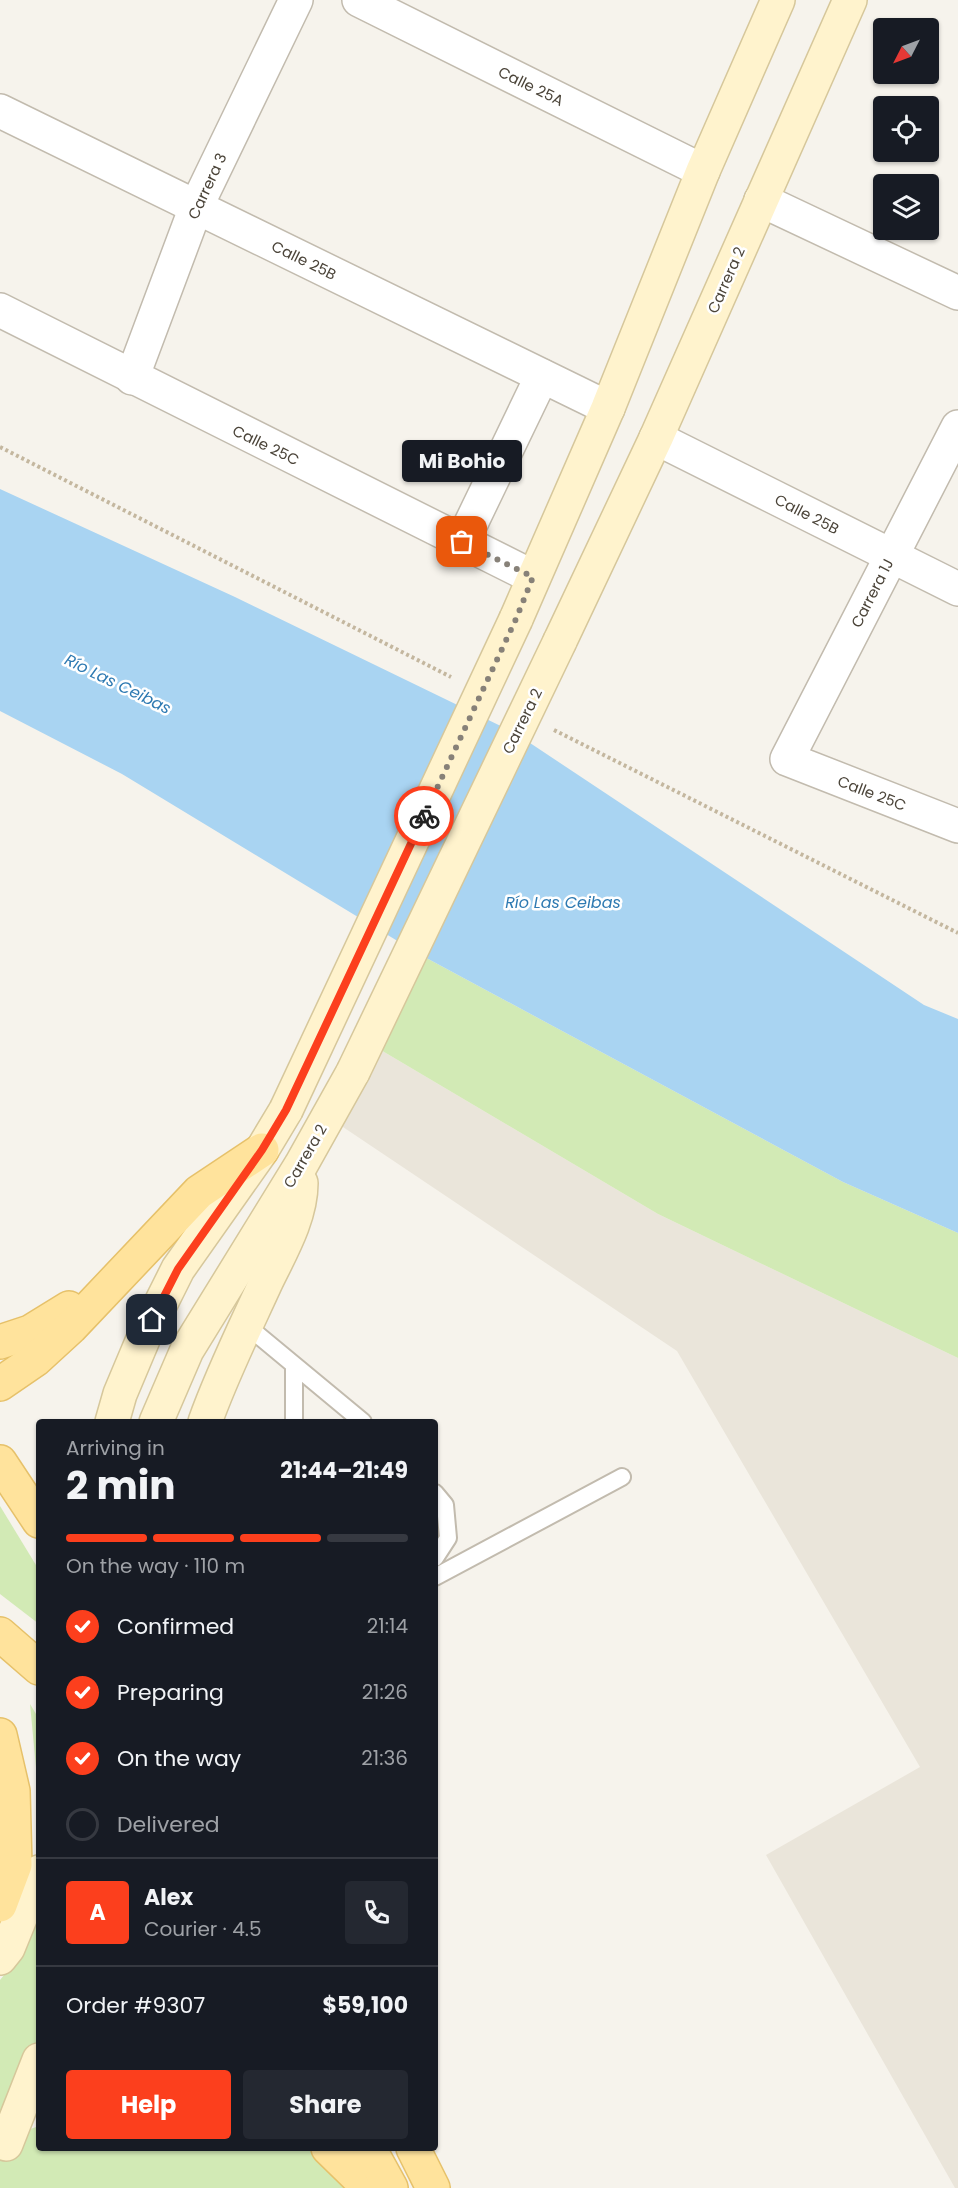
<!DOCTYPE html>
<meta charset="utf-8">
<style>
:root{--surface:#171b24;--page:#242831;--text:#f1f3f6;--muted:#9ea1a6;--line:#363941;--accent:#fc3f1d}
body{margin:0;font-family:Poppins,sans-serif;background:var(--page);color:var(--text);height:100vh;display:flex;flex-direction:column;font-size:22px;white-space:nowrap}
*{box-sizing:border-box;margin:0}
p{font-size:20px;color:var(--muted)}
.icon{flex:none;width:33px;height:33px;fill:none;stroke:currentColor;stroke-width:2;stroke-linecap:round;stroke-linejoin:round}
.map{position:relative;flex:1;overflow:hidden}
.details{position:absolute;left:36px;top:1419px;width:402px;height:732px;display:flex;flex-direction:column;background:var(--surface);border-radius:6px;box-shadow:0 2px 4px #0004}
.details>*{flex:none}
.needle{width:39px;rotate:228deg}
.controls{position:absolute;left:873px;top:18px;display:grid;gap:12px}
.controls a{display:grid;place-items:center;width:66px;height:66px;border-radius:6px;background:var(--surface);box-shadow:0 2px 4px #0004;font-size:30px}
.pin{position:absolute;display:grid;place-items:center;width:51px;height:51px;color:#fff;margin:-26px;border-radius:12px;box-shadow:0 3px 9px #0006}
.courier{position:absolute;display:grid;place-items:center;width:60px;height:60px;margin:-30px;border:4px solid #fc3f1d;border-radius:50%;background:#fff;color:#222;box-shadow:0 2px 8px #0007}
.bubble{position:absolute;height:42px;border-radius:6px;background:var(--surface);box-shadow:0 2px 4px #0004;font-size:20px;font-weight:700;line-height:42px;text-align:center}
.overview em{font-style:normal;font-weight:700}
.overview div{display:flex;flex-direction:column-reverse}
.overview{display:flex;align-items:center;justify-content:space-between;height:102px;padding:0 30px}
h1{font-size:39px;font-weight:700;line-height:45px}
.bar{display:grid;grid-template-columns:repeat(4,1fr);gap:9px 6px;align-content:center;height:72px;padding:0 30px}
.bar i{height:8px;border-radius:4px;background:var(--line)}
.bar .selected{background:var(--accent)}
.bar p{grid-column:span 4}
.line{display:flex;align-items:center;gap:15px;padding:0 30px;border-top:2px solid var(--line)}
.line div{flex:1}
.round{display:grid;place-items:center;flex:none;width:63px;height:63px;border-radius:6px;background:var(--page)}
ol{padding:0 30px;list-style:none}
li{display:flex;align-items:center;gap:18px;height:66px}
li p{margin-inline-start:auto}
li .icon{padding:6px;border-radius:50%;background:var(--accent);color:#fff;stroke-width:4}
li:last-child{color:var(--muted)}
li i{width:33px;height:33px;border:3px solid var(--line);border-radius:50%}
.button{display:flex;gap:12px;margin-top:auto;padding:12px 30px}
.button a{flex:1;height:69px;border-radius:6px;background:var(--accent);color:#fff;font-size:24px;font-weight:700;line-height:69px;text-align:center}
.button a+a{background:var(--page);color:var(--text)}
.map>svg:first-child{display:block}
.residential{fill:#eae5da}
.green{fill:#d2eab5}
.water{fill:#a9d4f2}
.lines{fill:none;stroke-linecap:round;stroke-linejoin:round}
.lane-casing{stroke:#c2bbae;stroke-width:20}
.street-casing{stroke:#c2bbae;stroke-width:36}
.secondary-casing{stroke:#d6c79b;stroke-width:36}
.primary-casing{stroke:#e6c16a;stroke-width:36}
.path{stroke:#c4b79f;stroke-width:4;stroke-dasharray:3 3;stroke-linecap:butt}
.lane{stroke:#fff;stroke-width:16}
.street{stroke:#fff;stroke-width:33}
.secondary{stroke:#fff3cd;stroke-width:33}
.primary{stroke:#ffe39c;stroke-width:33}
.secondary-bridge-casing{stroke:#d6c79b;stroke-width:36;stroke-linecap:butt}
.secondary-bridge{stroke:#fff3cd;stroke-width:33}
.done{stroke:#878178;stroke-width:6;stroke-dasharray:0 10.8}
.route{stroke:#fc3f1d;stroke-width:8}
.labels{text-anchor:middle;dominant-baseline:central;stroke-width:5;stroke-linejoin:round;paint-order:stroke}
.street-label{font-size:15px;fill:#4b4439;stroke:#fff}
.water-label{font-size:16px;font-style:italic;fill:#2e7ab2;stroke:#fff}
</style>
<div class="map">
<svg width="958" height="2188" viewBox="0 0 958 2188">
<rect width="100%" height="100%" fill="#f6f3ec"/>
<polygon class="residential" points="374,1046 658,1214 958,1358 958,2188 955,2188 766,1855 920,1767 677,1351 337,1123"/>
<g class="green">
<polygon points="419,954 843,1182 958,1233 958,1358 658,1214 374,1046"/>
<polygon points="0,1506 39,1570 39,1624 0,1594"/>
<polygon points="30,1704 39,1719 39,1799"/>
<polygon points="39,1889 39,2105 7,2137 39,2126 39,2148 369,2148 390,2188 0,2188 0,1980 9,1969"/>
</g>
<polygon class="water" points="0,489 235,597 515,733 924,1005 958,1019 958,1233 843,1182 419,954 122,774 0,711"/>
<g class="lines">
<g class="lane-casing">
<g id="lane">
<polyline points="246,1325 363,1422"/>
<polyline points="294,1366 294,1422"/>
<polyline points="435,1493 445,1505 448,1538 435,1558"/>
<polyline points="435,1577 622,1477"/>
</g>
</g>
<g class="street-casing">
<g id="street">
<polyline points="359,0 703,171"/>
<polyline points="0,111 608,408"/>
<polyline points="761,200 958,293"/>
<polyline points="0,310 533,577"/>
<polyline points="132,378 196,207 296,0"/>
<polyline points="958,427 787,759 958,826"/>
<polyline points="656,438 958,589"/>
<polyline points="462,542 542,376"/>
</g>
</g>
<g class="secondary-casing">
<g id="secondary">
<polyline points="516,619 608,408 703,171 778,0"/>
<polyline points="560,641 656,438 850,0"/>
<polyline points="112,1422 120,1394 144,1337 178,1269 262,1150 286,1110"/>
<polyline points="156,1422 187,1350 301,1165 353,1072"/>
<path d="M 205,1422 C 222,1374 245,1328 266,1282 C 281,1251 301,1217 301,1183"/>
<polyline points="0,1958 8,1948 39,1872"/>
<polyline points="6,2144 39,2060"/>
</g>
</g>
<g class="primary-casing">
<g id="primary">
<polyline points="0,1342 30,1332 69,1308"/>
<polyline points="0,1384 35,1360 71,1327 199,1192 262,1150"/>
<polyline points="0,1462 39,1521"/>
<polyline points="0,1634 39,1668"/>
<polyline points="0,1735 13,1791 15,1865 0,1905"/>
<polyline points="328,2148 369,2188"/>
<polyline points="369,2148 391,2188"/>
<polyline points="413,2148 433,2188"/>
</g>
</g>
<g class="path">
<polyline points="0,447 451,677"/>
<polyline points="554,730 958,933"/>
</g>
<use href="#lane" class="lane"/>
<use href="#street" class="street"/>
<use href="#secondary" class="secondary"/>
<use href="#primary" class="primary"/>
<g class="secondary-bridge-casing">
<g id="secondary-bridge">
<polyline points="353,1072 560,641"/>
<polyline points="286,1110 516,619"/>
</g>
</g>
<use href="#secondary-bridge" class="secondary-bridge"/>
</g>
<g class="lines">
<polyline class="done" points="424,816 516,619 533,577 462,542"/>
<polyline class="route" points="152,1320 178,1269 262,1150 286,1110 424,816"/>
</g>
<g class="labels">
<g class="street-label">
<text transform="translate(531 86) rotate(26)">Calle 25A</text>
<text transform="translate(207 186) rotate(-65)">Carrera 3</text>
<text transform="translate(304 260) rotate(26)">Calle 25B</text>
<text transform="translate(726 280) rotate(-66)">Carrera 2</text>
<text transform="translate(266 445) rotate(26)">Calle 25C</text>
<text transform="translate(807 514) rotate(27)">Calle 25B</text>
<text transform="translate(872 593) rotate(-63)">Carrera 1J</text>
<text transform="translate(522 721) rotate(-64)">Carrera 2</text>
<text transform="translate(872 793) rotate(21)">Calle 25C</text>
<text transform="translate(305 1156) rotate(-60)">Carrera 2</text>
</g>
<g class="water-label">
<text transform="translate(118 684) rotate(26)">Río Las Ceibas</text>
<text x="563" y="902">Río Las Ceibas</text>
</g>
</g>
</svg>
<div class="controls">
<a><svg class="needle" viewBox="-14 -14 28 28"><path d="M0-13l5 13h-10z" fill="#e53935"/><path d="M0 13l5-13h-10z" fill="#9ea1a6"/></svg></a>
<a><svg class="icon" aria-label="locate" viewBox="0 0 24 24"><circle cx="12" cy="12" r="6"/><path d="M12 2v4M12 18v4M2 12h4M18 12h4"/></svg></a>
<a><svg class="icon" aria-label="layers" viewBox="0 0 24 24"><path d="M12 4l9 5-9 5-9-5zM3 14l9 5 9-5"/></svg></a>
</div>
<div class="pin" style="left:462px;top:542px;background:#ea580c"><svg class="icon" aria-label="bag" viewBox="0 0 24 24"><path d="M5 8h14l-1 12H6zM9 8a3 3 0 0 1 6 0"/></svg></div>
<div class="pin" style="left:152px;top:1320px;background:#1f2937"><svg class="icon" aria-label="home" viewBox="0 0 24 24"><path d="M3 11l9-7 9 7M6 9v11h12V9"/></svg></div>
<div class="courier" style="left:424px;top:816px"><svg class="icon" aria-label="bike" viewBox="0 0 24 24"><circle cx="6" cy="16" r="4"/><circle cx="18" cy="16" r="4"/><path d="M6 16l4-8h5l3 8M10 8l3 8H6M13 5h3"/></svg></div>
<div class="bubble" style="left:402px;top:440px;width:120px">Mi Bohio</div>
<section class="details">
<div class="overview"><div><h1>2 min</h1><p>Arriving in</p></div><em>21:44–21:49</em></div>
<div class="bar"><i class="selected"></i><i class="selected"></i><i class="selected"></i><i></i><p>On the way · 110 m</p></div>
<ol>
<li><svg class="icon" aria-label="check" viewBox="0 0 24 24"><path d="M5 12l5 5 9-10"/></svg>Confirmed<p>21:14</p></li>
<li><svg class="icon" aria-label="check" viewBox="0 0 24 24"><path d="M5 12l5 5 9-10"/></svg>Preparing<p>21:26</p></li>
<li><svg class="icon" aria-label="check" viewBox="0 0 24 24"><path d="M5 12l5 5 9-10"/></svg>On the way<p>21:36</p></li>
<li><i></i>Delivered</li>
</ol>
<div class="line" style="height:108px"><b class="round" style="background:var(--accent);color:#fff">A</b><div><b>Alex</b><p>Courier · 4.5</p></div><a class="round"><svg class="icon" aria-label="phone" viewBox="0 0 24 24"><path d="M5 4h4l2 5-3 2q2 4 5 5l2-3 5 2v4C11 20 4 13 5 4z"/></svg></a></div>
<div class="line" style="height:78px"><div>Order #9307</div><b>$59,100</b></div>
<div class="button"><a>Help</a><a>Share</a></div>
</section>
</div>
